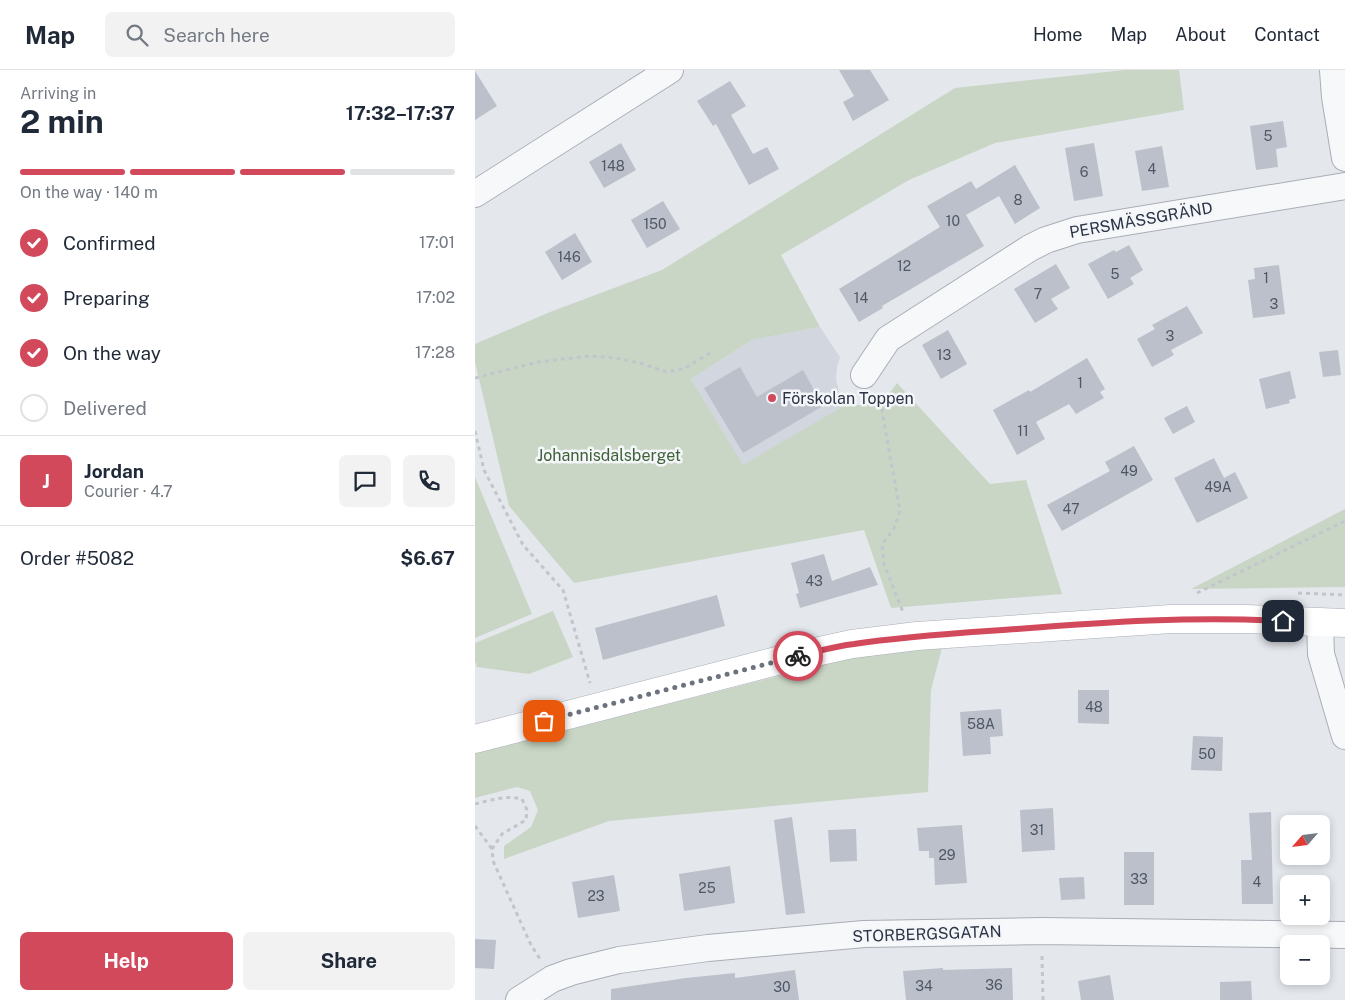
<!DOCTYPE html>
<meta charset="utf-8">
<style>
:root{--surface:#fff;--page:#f2f2f3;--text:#1f2937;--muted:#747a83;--line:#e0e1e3;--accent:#d1495b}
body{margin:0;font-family:"Public Sans",sans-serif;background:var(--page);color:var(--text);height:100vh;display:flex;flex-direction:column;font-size:19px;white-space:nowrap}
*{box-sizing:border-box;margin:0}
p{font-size:16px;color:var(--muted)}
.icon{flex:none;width:28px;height:28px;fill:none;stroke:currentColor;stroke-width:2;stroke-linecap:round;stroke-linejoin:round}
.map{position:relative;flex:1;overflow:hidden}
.sheet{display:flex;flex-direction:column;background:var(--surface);width:475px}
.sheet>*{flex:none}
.needle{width:32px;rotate:242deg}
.tools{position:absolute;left:805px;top:745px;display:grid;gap:10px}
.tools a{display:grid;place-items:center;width:50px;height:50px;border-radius:8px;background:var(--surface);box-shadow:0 2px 8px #0003;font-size:25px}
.pin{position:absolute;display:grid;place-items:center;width:42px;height:42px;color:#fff;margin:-21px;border-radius:10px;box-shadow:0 2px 8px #0006}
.courier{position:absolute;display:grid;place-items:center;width:50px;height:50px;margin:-25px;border:4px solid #d1495b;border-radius:50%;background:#fff;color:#222;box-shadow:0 1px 6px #0007}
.head em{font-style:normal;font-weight:700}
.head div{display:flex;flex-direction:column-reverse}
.head{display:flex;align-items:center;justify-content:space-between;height:85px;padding:0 20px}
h1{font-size:32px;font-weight:700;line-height:38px}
.bar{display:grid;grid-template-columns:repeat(4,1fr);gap:8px 5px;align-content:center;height:60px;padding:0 20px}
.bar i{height:6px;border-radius:4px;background:var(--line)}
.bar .on{background:var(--accent)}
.bar p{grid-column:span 4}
.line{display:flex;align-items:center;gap:12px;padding:0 20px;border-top:1px solid var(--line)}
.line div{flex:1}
.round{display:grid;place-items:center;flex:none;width:52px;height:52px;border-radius:8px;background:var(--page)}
ol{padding:0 20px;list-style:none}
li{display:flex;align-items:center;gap:15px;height:55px}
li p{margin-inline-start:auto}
li .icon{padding:5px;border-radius:50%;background:var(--accent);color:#fff;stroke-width:4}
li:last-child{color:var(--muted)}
li i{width:28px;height:28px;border:2px solid var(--line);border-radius:50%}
.cta{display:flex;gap:10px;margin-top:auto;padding:10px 20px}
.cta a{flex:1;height:58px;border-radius:8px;background:var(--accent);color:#fff;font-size:20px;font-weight:700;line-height:58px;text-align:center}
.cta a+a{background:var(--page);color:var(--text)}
header{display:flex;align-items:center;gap:30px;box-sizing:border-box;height:70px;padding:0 25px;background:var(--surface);border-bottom:1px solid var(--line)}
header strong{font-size:24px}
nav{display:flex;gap:28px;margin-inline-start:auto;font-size:18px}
.search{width:350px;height:45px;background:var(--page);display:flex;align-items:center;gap:12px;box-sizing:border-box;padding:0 18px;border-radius:8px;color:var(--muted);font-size:19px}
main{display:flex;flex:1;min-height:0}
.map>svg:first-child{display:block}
.built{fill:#d2d6de}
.green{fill:#c9d6c5}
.building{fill:#bbc0ca}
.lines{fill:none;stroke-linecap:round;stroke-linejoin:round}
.street-casing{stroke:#a9aeb7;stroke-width:28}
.secondary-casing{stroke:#a9aeb7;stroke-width:29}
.path{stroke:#c2c5cb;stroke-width:3;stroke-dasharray:4 4;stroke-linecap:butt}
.street{stroke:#f7f8fa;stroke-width:26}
.secondary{stroke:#fff;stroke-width:28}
.done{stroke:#6c737f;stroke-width:5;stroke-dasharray:0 9}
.route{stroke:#d1495b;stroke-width:6}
.poi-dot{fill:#d1495b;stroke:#f4f6f9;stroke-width:2}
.labels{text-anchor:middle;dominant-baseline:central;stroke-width:5;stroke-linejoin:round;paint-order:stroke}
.number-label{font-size:14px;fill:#4f5766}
.street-label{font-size:16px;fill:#2b3445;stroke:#f4f6f9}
.poi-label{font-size:16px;fill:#2b3445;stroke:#f4f6f9;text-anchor:start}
.park-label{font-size:16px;fill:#3f6138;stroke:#f4f6f9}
</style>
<header>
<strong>Map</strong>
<div class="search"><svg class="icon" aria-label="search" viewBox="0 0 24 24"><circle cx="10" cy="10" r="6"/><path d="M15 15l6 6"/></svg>Search here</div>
<nav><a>Home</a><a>Map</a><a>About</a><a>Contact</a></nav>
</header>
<main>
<section class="sheet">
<div class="head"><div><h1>2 min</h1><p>Arriving in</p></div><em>17:32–17:37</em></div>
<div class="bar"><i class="on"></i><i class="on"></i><i class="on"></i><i></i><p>On the way · 140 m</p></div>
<ol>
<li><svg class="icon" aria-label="check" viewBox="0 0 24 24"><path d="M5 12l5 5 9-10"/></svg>Confirmed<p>17:01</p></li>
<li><svg class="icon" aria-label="check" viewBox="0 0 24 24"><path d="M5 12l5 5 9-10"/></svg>Preparing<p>17:02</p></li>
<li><svg class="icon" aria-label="check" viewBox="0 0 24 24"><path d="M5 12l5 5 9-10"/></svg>On the way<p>17:28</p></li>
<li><i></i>Delivered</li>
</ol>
<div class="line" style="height:90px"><b class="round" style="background:var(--accent);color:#fff">J</b><div><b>Jordan</b><p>Courier · 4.7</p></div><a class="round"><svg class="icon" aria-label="chat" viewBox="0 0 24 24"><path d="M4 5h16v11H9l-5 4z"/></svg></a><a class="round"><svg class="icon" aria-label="phone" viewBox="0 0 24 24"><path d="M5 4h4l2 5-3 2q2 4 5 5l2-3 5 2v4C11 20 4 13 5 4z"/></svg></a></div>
<div class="line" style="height:65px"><div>Order #5082</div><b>$6.67</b></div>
<div class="cta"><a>Help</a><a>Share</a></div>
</section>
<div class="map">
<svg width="870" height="930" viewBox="0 0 870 930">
<rect width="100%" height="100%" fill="#e4e7ec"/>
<polygon class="built" points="345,257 365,287 362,297 361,309 364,322 370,335 268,396 216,309 277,270"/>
<g class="green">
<polygon points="650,0 704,0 709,40 520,73 434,110 306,185 345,257 277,270 216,309 268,395 370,335 394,335 411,328 422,313 515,414 551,410 587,524 416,538 389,460 99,513 34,436 0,292 0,274 75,242 187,200 480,18"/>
<polygon points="0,407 57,544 0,568"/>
<polygon points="870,439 870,517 716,519"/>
<polygon points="78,541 98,587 54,604 2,597 0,591 0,573"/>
<polygon points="467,578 456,620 453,722 134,751 29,789 29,776 56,757 63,740 55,721 42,717 0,728 0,683 379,587"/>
</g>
<g class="building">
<polygon points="364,0 395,0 414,30 378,51 368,32 379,26"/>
<polygon points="0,1 22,36 0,50"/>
<polygon points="255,11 271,36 256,45 278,84 292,77 304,99 274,115 241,54 238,56 222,31"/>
<polygon points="808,51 812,77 801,79 803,97 781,100 775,56"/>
<polygon points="146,73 161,100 129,118 114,92"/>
<polygon points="619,73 628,126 599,131 590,78"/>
<polygon points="687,76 694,117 667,121 660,81"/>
<polygon points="540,95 565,138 540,154 524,126 491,145 509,176 407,236 408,238 384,252 364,219 465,157 452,136 496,111 501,119"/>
<polygon points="188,131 205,159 172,178 156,150"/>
<polygon points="100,163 117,192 87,210 70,182"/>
<polygon points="654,175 668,200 655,208 659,214 633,229 613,194 639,180 641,182"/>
<polygon points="581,194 595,218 576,229 583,239 560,253 539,219"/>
<polygon points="804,195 810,244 778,248 773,210 780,209 779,198"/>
<polygon points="712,236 728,263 696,280 699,285 677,297 662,269 680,259 677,255"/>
<polygon points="473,260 492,294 466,309 447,275"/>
<polygon points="863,280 866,305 848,307 844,282"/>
<polygon points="612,288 630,319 625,322 629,328 601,344 594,334 561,352 570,369 542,385 518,340 554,320 555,322"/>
<polygon points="265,297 282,327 328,300 348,336 268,383 229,318"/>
<polygon points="815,301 821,328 814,330 815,333 791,339 784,309"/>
<polygon points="712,336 720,352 698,364 689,348"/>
<polygon points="659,376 678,410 587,461 572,435 635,401 630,392"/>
<polygon points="739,388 749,408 760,402 773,428 722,453 699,408"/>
<polygon points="349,484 357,511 395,497 403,515 325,538 321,524 324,523 316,493"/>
<polygon points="242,525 250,556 128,590 120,558"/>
<polygon points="603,620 634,620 634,654 603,653"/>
<polygon points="526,639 528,666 515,667 516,684 488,686 485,642"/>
<polygon points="718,666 748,667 747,701 716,700"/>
<polygon points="578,738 580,780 547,782 545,740"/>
<polygon points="796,742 798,834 767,834 766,790 777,790 774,743"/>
<polygon points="317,747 330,843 311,845 299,750"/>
<polygon points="487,755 492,813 460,815 459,788 454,788 454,781 444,781 442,758"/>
<polygon points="381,759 382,791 355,792 353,760"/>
<rect x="649" y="782" width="30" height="53"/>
<polygon points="255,796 260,833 209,841 204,804"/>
<polygon points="139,805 145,841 103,848 97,812"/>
<polygon points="609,807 610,829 586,830 584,808"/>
<polygon points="0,869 21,870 19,899 0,898"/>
<polygon points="468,898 468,900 537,898 538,930 431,930 428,901"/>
<polygon points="320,900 324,930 136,930 136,919 211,908 260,903 260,908"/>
<polygon points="635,905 639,930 606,930 603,911"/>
<polygon points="776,911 777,930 745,930 745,912"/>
</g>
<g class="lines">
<g class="street-casing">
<g id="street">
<polyline points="858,0 860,27 870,88"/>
<polyline points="0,124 195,0"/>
<polyline points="389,305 413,269 555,178 571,170 602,160 870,116"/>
<polyline points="845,553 846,584 870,666"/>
<polyline points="44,930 77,909 96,902 144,890 233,878 389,864 566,861 870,865"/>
</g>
</g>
<g class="secondary-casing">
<polyline id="secondary" points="0,669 313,588 377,574 442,566 696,549 771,549 870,553"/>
</g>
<g class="path">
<polyline points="0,308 63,292 115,286 141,288 165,293 191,302 208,299 239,281"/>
<polyline points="401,324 405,330 425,441 419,458 407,475 409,494 428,542"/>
<polyline points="0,361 9,400 48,475 88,520 115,613"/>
<polyline points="722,523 870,451"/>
<polyline points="823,523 870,525"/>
<path d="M 0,734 C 16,730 30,725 47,729 L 52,740 L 51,750 L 27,764 L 17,779 L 18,791 L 56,875 L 65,889"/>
<polyline points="0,756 17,779"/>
<polyline points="567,886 568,930"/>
</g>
<use href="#street" class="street"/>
<use href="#secondary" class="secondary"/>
</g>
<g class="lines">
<polyline class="done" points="69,651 323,586"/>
<path class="route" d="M 323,586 C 341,582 360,576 379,574 C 433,566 487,563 542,559 C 630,552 719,546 808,551"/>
</g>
<circle class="poi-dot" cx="297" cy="328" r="5"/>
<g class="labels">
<g class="number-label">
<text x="793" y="66">5</text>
<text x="138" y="96">148</text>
<text x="677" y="99">4</text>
<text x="609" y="102">6</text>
<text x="543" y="130">8</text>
<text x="478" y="151">10</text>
<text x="180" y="154">150</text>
<text x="94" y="187">146</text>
<text x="429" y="196">12</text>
<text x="640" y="204">5</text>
<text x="791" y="208">1</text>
<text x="563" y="224">7</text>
<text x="386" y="228">14</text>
<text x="799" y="234">3</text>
<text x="695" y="266">3</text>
<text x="469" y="285">13</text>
<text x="605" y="313">1</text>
<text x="548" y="361">11</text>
<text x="654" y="401">49</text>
<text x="743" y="417">49A</text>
<text x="596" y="439">47</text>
<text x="339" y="511">43</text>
<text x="619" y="637">48</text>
<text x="506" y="654">58A</text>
<text x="732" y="684">50</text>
<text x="562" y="760">31</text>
<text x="472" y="785">29</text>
<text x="664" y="809">33</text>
<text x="782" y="812">4</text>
<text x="232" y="818">25</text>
<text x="121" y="826">23</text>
<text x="519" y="915">36</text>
<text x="449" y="916">34</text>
<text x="307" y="917">30</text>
</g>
<g class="street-label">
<text transform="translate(666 150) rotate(-10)">PERSMÄSSGRÄND</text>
<text transform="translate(452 864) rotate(-2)">STORBERGSGATAN</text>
</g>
<g class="poi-label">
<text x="307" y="328">Förskolan Toppen</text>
</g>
<g class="park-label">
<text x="134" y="385">Johannisdalsberget</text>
</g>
</g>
</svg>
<div class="tools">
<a><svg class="needle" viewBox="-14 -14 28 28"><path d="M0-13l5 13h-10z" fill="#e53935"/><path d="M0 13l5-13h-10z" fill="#747a83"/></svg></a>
<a>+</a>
<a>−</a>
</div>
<div class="pin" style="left:69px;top:651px;background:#ea580c"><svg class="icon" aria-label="bag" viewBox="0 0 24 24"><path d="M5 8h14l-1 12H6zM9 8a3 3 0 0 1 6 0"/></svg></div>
<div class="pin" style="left:808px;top:551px;background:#1f2937"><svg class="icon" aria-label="home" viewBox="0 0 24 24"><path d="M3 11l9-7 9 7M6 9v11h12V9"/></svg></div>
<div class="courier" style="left:323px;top:586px"><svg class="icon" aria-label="bike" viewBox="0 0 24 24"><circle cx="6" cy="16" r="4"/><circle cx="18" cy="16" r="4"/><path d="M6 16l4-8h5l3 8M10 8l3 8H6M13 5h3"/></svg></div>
</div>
</main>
